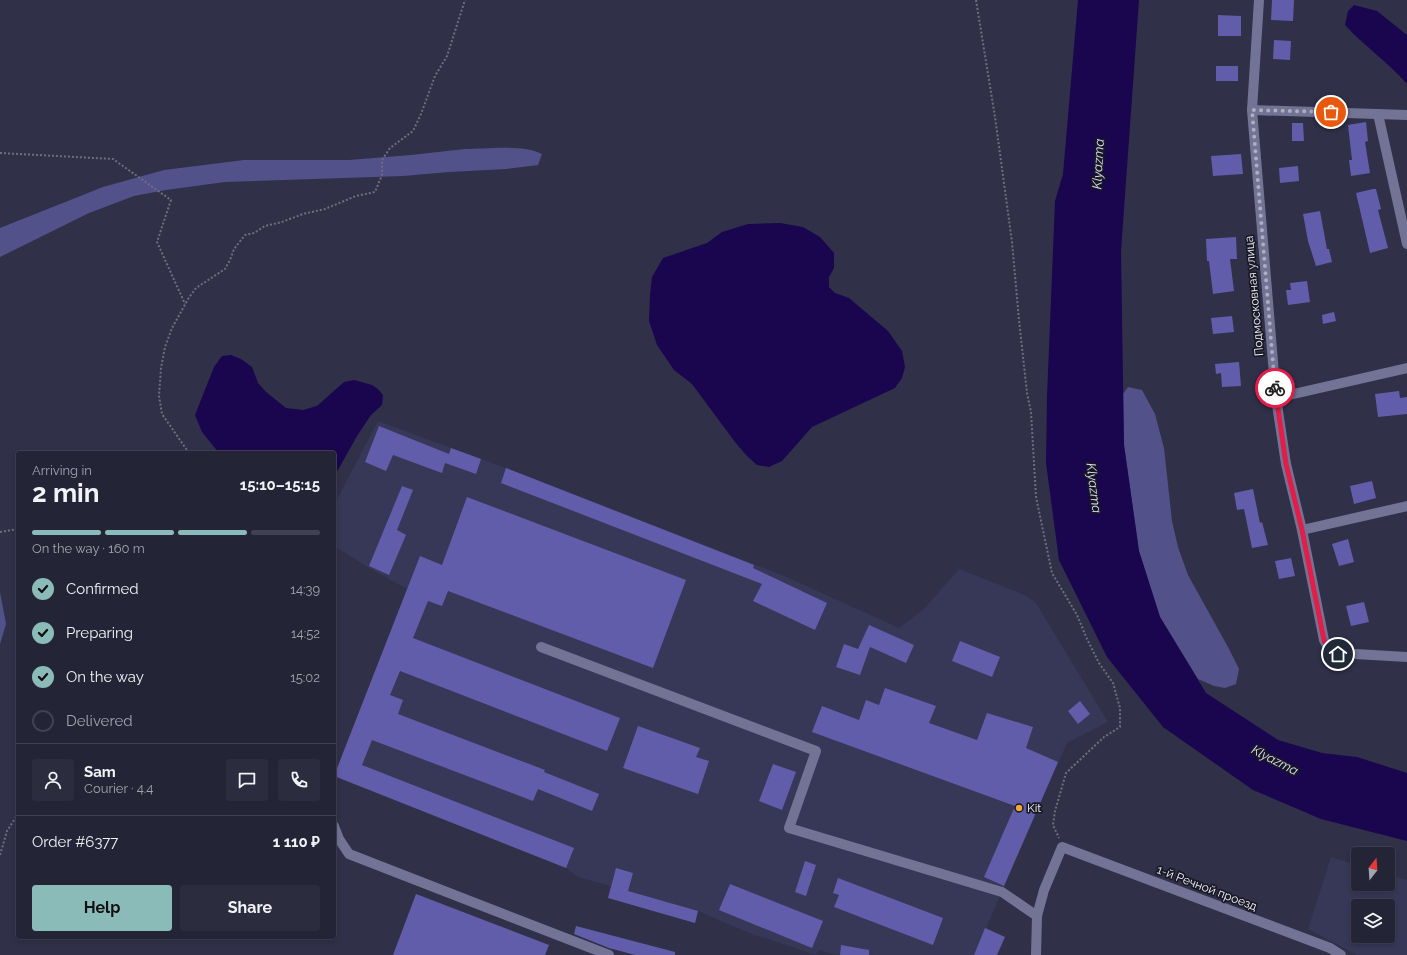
<!DOCTYPE html>
<meta charset="utf-8">
<style>
:root{--surface:#242437;--page:#2c2c3f;--text:#f1f3f6;--muted:#a3a4ad;--line:#414152;--accent:#8bbbb9}
body{margin:0;font-family:Raleway,sans-serif;background:var(--page);color:var(--text);height:100vh;display:flex;flex-direction:column;font-size:15px;white-space:nowrap}
*{box-sizing:border-box;margin:0}
p{font-size:13px;color:var(--muted)}
.icon{flex:none;width:22px;height:22px;fill:none;stroke:currentColor;stroke-width:2;stroke-linecap:round;stroke-linejoin:round}
.map{position:relative;flex:1;overflow:hidden}
.side{position:absolute;left:16px;top:451px;width:320px;height:488px;display:flex;flex-direction:column;background:var(--surface);border-radius:4px;box-shadow:0 2px 6px #0003,0 0 0 1px var(--line)}
.side>*{flex:none}
.needle{width:26px;rotate:17deg}
.tools{position:absolute;left:1351px;top:847px;display:grid;gap:8px}
.tools a{display:grid;place-items:center;width:44px;height:44px;border-radius:4px;background:var(--surface);box-shadow:0 2px 6px #0003,0 0 0 1px var(--line);font-size:20px}
.pin{position:absolute;display:grid;place-items:center;width:34px;height:34px;color:#fff;margin:-17px;border:2px solid #fff;border-radius:50%;box-shadow:0 1px 4px #0007}
.courier{position:absolute;display:grid;place-items:center;width:40px;height:40px;margin:-20px;border:3px solid #e11d48;border-radius:50%;background:#fff;color:#222;box-shadow:0 1px 5px #0007}
.overview em{font-style:normal;font-weight:700}
.overview div{display:flex;flex-direction:column-reverse}
.overview{display:flex;align-items:center;justify-content:space-between;height:68px;padding:0 16px}
h1{font-size:26px;font-weight:700;line-height:30px}
.bar{display:grid;grid-template-columns:repeat(4,1fr);gap:6px 4px;align-content:center;height:48px;padding:0 16px}
.bar i{height:5px;border-radius:3px;background:var(--line)}
.bar .active{background:var(--accent)}
.bar p{grid-column:span 4}
.line{display:flex;align-items:center;gap:10px;padding:0 16px;border-top:1px solid var(--line)}
.line div{flex:1}
.round{display:grid;place-items:center;flex:none;width:42px;height:42px;border-radius:4px;background:var(--page)}
ol{padding:0 16px;list-style:none}
li{display:flex;align-items:center;gap:12px;height:44px}
li p{margin-inline-start:auto}
li .icon{padding:4px;border-radius:50%;background:var(--accent);color:#111;stroke-width:4}
li:last-child{color:var(--muted)}
li i{width:22px;height:22px;border:2px solid var(--line);border-radius:50%}
.action{display:flex;gap:8px;margin-top:auto;padding:8px 16px}
.action a{flex:1;height:46px;border-radius:4px;background:var(--accent);color:#111;font-size:16px;font-weight:700;line-height:46px;text-align:center}
.action a+a{background:var(--page);color:var(--text)}
.map>svg:first-child{display:block}
.built{fill:#373757;fill-rule:evenodd}
.green{fill:#535189}
.water{fill:#19064f}
.building{fill:#615daa}
.lines{fill:none;stroke-linecap:round;stroke-linejoin:round}
.path{stroke:#6e6e82;stroke-width:2;stroke-dasharray:2 2;stroke-linecap:butt}
.minor{stroke:#737396;stroke-width:10}
.done{stroke:#aeaebd;stroke-width:4;stroke-dasharray:0 7.2}
.route{stroke:#e11d48;stroke-width:5}
.poi-dot{fill:#eea83c;stroke:#191925;stroke-width:1.5}
.labels{text-anchor:middle;dominant-baseline:central;stroke-width:3.5;stroke-linejoin:round;paint-order:stroke}
.street-label{font-size:12px;fill:#f2f2fc;stroke:#191925}
.poi-label{font-size:12px;fill:#f2f2fc;stroke:#191925;text-anchor:start}
.water-label{font-size:13px;font-style:italic;fill:#dfe0f6;stroke:#191925}
</style>
<div class="map">
<svg width="1407" height="955" viewBox="0 0 1407 955">
<rect width="100%" height="100%" fill="#303049"/>
<g class="built">
<polygon points="378,421 506,468 782,575 899,628 924,609 959,569 1025,595 1036,603 1108,722 1067,743 986,928 997,955 875,955 870,954 870,955 837,955 819,950 816,955 744,931 698,911 695,923 608,898 611,886 578,877 566,868 334,776 407,589 369,568 334,546 334,505"/>
<path d="M 1331,857 L 1358,865 L 1358,884 L 1388,884 L 1388,874 L 1407,880 L 1407,955 L 1357,955 L 1308,929 ZM 1358,906 L 1388,906 L 1388,936 L 1358,936 Z"/>
</g>
<g class="green">
<path d="M 465,149 C 487,149 522,144 542,154 L 538,165 L 506,169 L 449,172 L 403,176 L 225,182 L 166,190 L 134,196 L 89,213 L 0,257 L 0,228 L 103,187 L 164,170 L 244,160 L 349,160 L 411,155 Z"/>
<polygon points="1128,387 1142,390 1155,414 1164,448 1172,521 1178,547 1188,575 1228,647 1239,669 1236,684 1225,688 1214,686 1198,679 1160,617 1139,551 1124,445 1123,394"/>
<polygon points="0,592 6,624 0,644"/>
</g>
<g class="water">
<polygon points="1078,0 1139,0 1121,251 1124,445 1139,551 1160,617 1206,693 1278,740 1322,753 1357,757 1407,773 1407,841 1321,819 1253,790 1163,727 1107,657 1059,560 1046,463 1047,397 1055,201 1063,174"/>
<path d="M 1354,5 L 1377,11 L 1407,35 L 1407,84 C 1388,62 1364,46 1345,25 L 1348,11 Z"/>
<polygon points="780,223 803,227 820,237 834,253 834,268 829,277 829,287 835,293 849,298 888,331 902,351 905,367 902,378 895,388 812,427 782,461 769,467 757,465 747,456 735,442 692,384 674,370 657,345 649,321 650,295 652,277 663,258 707,243 722,232 748,224"/>
<polygon points="231,355 241,359 252,367 258,383 266,392 286,408 303,410 317,406 344,382 354,380 372,385 378,389 383,395 382,405 371,415 357,436 334,477 334,453 219,453 202,432 195,415 214,367 222,356"/>
</g>
<g class="building">
<polygon points="1272,0 1294,0 1293,21 1271,20"/>
<polygon points="1218,15 1241,16 1241,36 1218,36"/>
<polygon points="1274,40 1291,41 1290,60 1273,59"/>
<rect x="1216" y="66" width="22" height="15"/>
<polygon points="1366,122 1368,141 1365,142 1370,173 1351,176 1349,160 1352,160 1348,125"/>
<polygon points="1292,123 1303,123 1304,141 1292,141"/>
<polygon points="1241,154 1243,174 1213,176 1211,156"/>
<polygon points="1298,166 1299,181 1280,183 1279,168"/>
<polygon points="1373,189 1376,189 1381,209 1378,210 1388,248 1370,253 1356,193"/>
<polygon points="1320,211 1327,249 1329,249 1332,262 1316,266 1308,241 1303,214"/>
<polygon points="1236,237 1237,259 1230,259 1234,291 1213,294 1209,261 1207,261 1206,239"/>
<polygon points="1307,281 1310,302 1288,305 1286,290 1291,290 1290,283"/>
<polygon points="1334,312 1336,321 1323,324 1322,315"/>
<polygon points="1232,316 1234,332 1213,334 1211,318"/>
<polygon points="1239,362 1241,386 1222,387 1221,373 1216,374 1215,364"/>
<polygon points="1399,391 1400,398 1407,397 1407,414 1378,417 1375,394"/>
<polygon points="379,426 449,454 451,448 481,459 476,474 445,463 442,473 393,455 386,471 365,462"/>
<polygon points="506,468 754,565 753,568 827,603 815,630 753,601 762,584 501,483"/>
<polygon points="1372,481 1376,498 1354,504 1350,486"/>
<polygon points="402,486 413,490 397,530 406,535 389,575 369,566"/>
<polygon points="1253,489 1260,523 1262,522 1268,545 1252,548 1244,509 1237,510 1234,493"/>
<polygon points="467,497 686,580 653,668 448,591 442,606 428,601 413,638 620,718 607,751 400,671 390,695 403,700 398,714 545,770 544,772 599,794 592,811 538,789 533,801 372,740 362,765 574,848 566,868 334,776 420,556 442,565"/>
<polygon points="1348,539 1354,562 1339,566 1332,544"/>
<polygon points="1291,558 1295,576 1279,579 1275,561"/>
<polygon points="1364,602 1369,622 1351,626 1346,606"/>
<polygon points="869,625 914,645 906,663 870,647 860,675 836,667 844,644 858,649"/>
<polygon points="960,641 1000,657 992,677 952,661"/>
<polygon points="885,688 936,706 929,723 977,740 987,713 1033,727 1026,748 1058,762 1004,886 984,877 1015,806 812,732 822,706 859,720 866,700 879,705"/>
<polygon points="1080,701 1090,714 1078,724 1068,711"/>
<polygon points="638,726 700,748 696,757 709,761 698,794 623,768"/>
<polygon points="773,764 796,772 782,810 759,801"/>
<polygon points="805,861 816,865 806,896 795,892"/>
<polygon points="616,868 633,873 628,891 698,911 695,923 608,898"/>
<polygon points="838,878 943,918 933,945 834,907 839,895 833,893"/>
<polygon points="730,884 823,921 812,948 719,910"/>
<polygon points="416,894 549,945 545,955 393,955"/>
<polygon points="576,926 675,952 675,955 635,955 609,948 574,934"/>
<polygon points="985,928 1005,937 997,955 974,955"/>
<polygon points="841,945 869,950 869,955 840,955"/>
</g>
<g class="lines">
<g class="path">
<polyline points="976,0 995,117 1012,242 1019,320 1027,393 1031,412 1036,497 1052,573 1077,615 1087,639 1099,663 1113,683 1120,708 1120,727 1104,737 1066,773 1055,811 1053,825 1059,838"/>
<polyline points="0,153 113,159 171,200 157,242 185,304"/>
<polyline points="189,453 162,414 159,396 161,368 165,347 172,328 188,299 196,288 225,269 230,260 234,249 245,235 254,233 265,226 282,222 303,214 325,209 356,196 375,192 382,175 382,160 390,148 413,131 421,114 435,76 447,56 465,0"/>
<polyline points="0,532 18,529"/>
<polyline points="0,855 7,831 18,814"/>
</g>
<g class="minor">
<polyline points="1259,0 1252,110 1276,398 1286,464 1302,530 1324,640 1329,649 1338,653 1407,657"/>
<polyline points="1252,110 1407,115"/>
<polyline points="1378,114 1407,244"/>
<polyline points="1276,398 1407,368"/>
<polyline points="1302,530 1407,506"/>
<polyline points="541,647 816,751 789,828 1002,892 1037,916"/>
<polyline points="334,826 339,839 349,854 609,955"/>
<polyline points="1036,955 1037,916 1044,890 1062,847 1330,948 1341,955"/>
</g>
</g>
<g class="lines">
<polyline class="done" points="1275,388 1252,110 1331,112"/>
<polyline class="route" points="1275,388 1286,464 1302,530 1324,640 1329,649 1338,654"/>
</g>
<circle class="poi-dot" cx="1019" cy="808" r="4"/>
<g class="labels">
<g class="street-label">
<text transform="translate(1254 296) rotate(-95)">Подмосковная улица</text>
<text transform="translate(1207 888) rotate(21)">1-й Речной проезд</text>
</g>
<g class="poi-label">
<text x="1027" y="808">Kit</text>
</g>
<g class="water-label">
<text transform="translate(1098 164) rotate(-87)">Klyazma</text>
<text transform="translate(1094 488) rotate(83)">Klyazma</text>
<text transform="translate(1275 760) rotate(27)">Klyazma</text>
</g>
</g>
</svg>
<div class="tools">
<a><svg class="needle" viewBox="-14 -14 28 28"><path d="M0-13l5 13h-10z" fill="#e53935"/><path d="M0 13l5-13h-10z" fill="#a3a4ad"/></svg></a>
<a><svg class="icon" aria-label="layers" viewBox="0 0 24 24"><path d="M12 4l9 5-9 5-9-5zM3 14l9 5 9-5"/></svg></a>
</div>
<div class="pin" style="left:1331px;top:112px;background:#ea580c"><svg class="icon" aria-label="bag" viewBox="0 0 24 24"><path d="M5 8h14l-1 12H6zM9 8a3 3 0 0 1 6 0"/></svg></div>
<div class="pin" style="left:1338px;top:654px;background:#1f2937"><svg class="icon" aria-label="home" viewBox="0 0 24 24"><path d="M3 11l9-7 9 7M6 9v11h12V9"/></svg></div>
<div class="courier" style="left:1275px;top:388px"><svg class="icon" aria-label="bike" viewBox="0 0 24 24"><circle cx="6" cy="16" r="4"/><circle cx="18" cy="16" r="4"/><path d="M6 16l4-8h5l3 8M10 8l3 8H6M13 5h3"/></svg></div>
<section class="side">
<div class="overview"><div><h1>2 min</h1><p>Arriving in</p></div><em>15:10–15:15</em></div>
<div class="bar"><i class="active"></i><i class="active"></i><i class="active"></i><i></i><p>On the way · 160 m</p></div>
<ol>
<li><svg class="icon" aria-label="check" viewBox="0 0 24 24"><path d="M5 12l5 5 9-10"/></svg>Confirmed<p>14:39</p></li>
<li><svg class="icon" aria-label="check" viewBox="0 0 24 24"><path d="M5 12l5 5 9-10"/></svg>Preparing<p>14:52</p></li>
<li><svg class="icon" aria-label="check" viewBox="0 0 24 24"><path d="M5 12l5 5 9-10"/></svg>On the way<p>15:02</p></li>
<li><i></i>Delivered</li>
</ol>
<div class="line" style="height:72px"><a class="round"><svg class="icon" aria-label="person" viewBox="0 0 24 24"><circle cx="12" cy="8" r="4"/><path d="M4 21q1-7 8-7t8 7"/></svg></a><div><b>Sam</b><p>Courier · 4.4</p></div><a class="round"><svg class="icon" aria-label="chat" viewBox="0 0 24 24"><path d="M4 5h16v11H9l-5 4z"/></svg></a><a class="round"><svg class="icon" aria-label="phone" viewBox="0 0 24 24"><path d="M5 4h4l2 5-3 2q2 4 5 5l2-3 5 2v4C11 20 4 13 5 4z"/></svg></a></div>
<div class="line" style="height:52px"><div>Order #6377</div><b>1 110 ₽</b></div>
<div class="action"><a>Help</a><a>Share</a></div>
</section>
</div>
